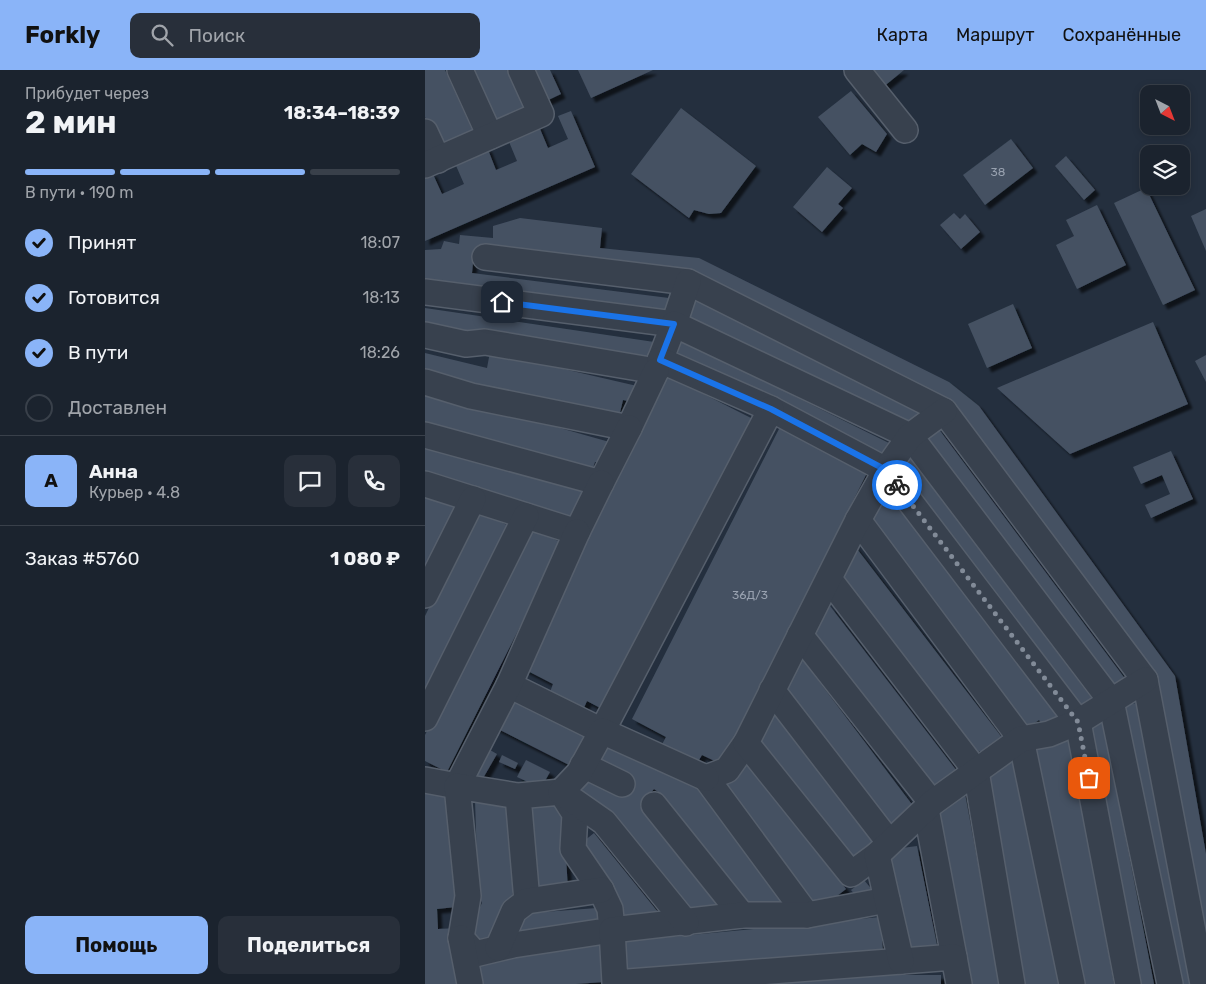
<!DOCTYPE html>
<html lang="ru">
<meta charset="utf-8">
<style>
:root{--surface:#1b232e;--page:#282f3a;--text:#f1f3f6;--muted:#a0a4aa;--line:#39404a;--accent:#8ab4f8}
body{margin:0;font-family:Rubik,sans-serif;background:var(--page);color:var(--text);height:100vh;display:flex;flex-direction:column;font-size:19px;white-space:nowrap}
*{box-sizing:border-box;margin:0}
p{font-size:16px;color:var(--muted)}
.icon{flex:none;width:28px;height:28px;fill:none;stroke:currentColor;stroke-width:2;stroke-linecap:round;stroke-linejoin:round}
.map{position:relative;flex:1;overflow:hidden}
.drawer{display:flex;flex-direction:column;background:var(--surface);width:425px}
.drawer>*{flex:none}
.needle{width:32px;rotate:138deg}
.buttons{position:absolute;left:715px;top:15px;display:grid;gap:10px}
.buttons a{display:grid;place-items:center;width:50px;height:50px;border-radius:10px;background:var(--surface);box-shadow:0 2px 8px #0003,0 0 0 1px var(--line);font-size:25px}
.pin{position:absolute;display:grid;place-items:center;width:42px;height:42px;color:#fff;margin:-21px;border-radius:10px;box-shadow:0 2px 8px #0006}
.courier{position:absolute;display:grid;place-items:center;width:50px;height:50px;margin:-25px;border:4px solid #1a73e8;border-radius:50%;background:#fff;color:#222;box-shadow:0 1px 6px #0007}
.summary em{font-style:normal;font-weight:700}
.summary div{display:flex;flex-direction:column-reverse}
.summary{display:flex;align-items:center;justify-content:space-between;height:85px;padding:0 25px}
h1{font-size:32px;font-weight:700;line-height:38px}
.bar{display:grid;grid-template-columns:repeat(4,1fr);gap:8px 5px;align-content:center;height:60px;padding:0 25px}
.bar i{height:6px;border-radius:4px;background:var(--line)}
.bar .active{background:var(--accent)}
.bar p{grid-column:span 4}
.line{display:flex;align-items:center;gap:12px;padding:0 25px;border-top:1px solid var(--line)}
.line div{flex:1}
.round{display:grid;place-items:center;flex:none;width:52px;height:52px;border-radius:10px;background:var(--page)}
ol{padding:0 25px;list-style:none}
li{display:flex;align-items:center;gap:15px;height:55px}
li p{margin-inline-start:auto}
li .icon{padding:5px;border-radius:50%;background:var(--accent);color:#111;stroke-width:4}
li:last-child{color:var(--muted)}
li i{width:28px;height:28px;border:2px solid var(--line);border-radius:50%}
.action{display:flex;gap:10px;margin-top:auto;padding:10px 25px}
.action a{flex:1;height:58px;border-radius:10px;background:var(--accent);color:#111;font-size:20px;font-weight:700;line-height:58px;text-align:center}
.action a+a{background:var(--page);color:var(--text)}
header{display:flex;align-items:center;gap:30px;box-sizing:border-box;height:70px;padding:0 25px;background:var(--accent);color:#111}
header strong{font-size:24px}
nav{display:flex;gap:28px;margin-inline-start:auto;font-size:18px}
.search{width:350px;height:45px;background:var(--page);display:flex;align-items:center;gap:12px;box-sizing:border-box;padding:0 18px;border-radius:10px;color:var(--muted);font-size:19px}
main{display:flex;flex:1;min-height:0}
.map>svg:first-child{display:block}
.building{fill:#455162;filter:url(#shadow)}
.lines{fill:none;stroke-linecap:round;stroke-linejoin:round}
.minor-casing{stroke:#565f6c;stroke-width:28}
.minor{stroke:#38414e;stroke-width:25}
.done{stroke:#828b98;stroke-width:5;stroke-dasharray:0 9}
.route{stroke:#1a73e8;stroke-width:6}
.labels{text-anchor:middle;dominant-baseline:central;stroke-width:5;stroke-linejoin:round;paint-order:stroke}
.number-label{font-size:12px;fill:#98a1af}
</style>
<header>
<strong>Forkly</strong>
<div class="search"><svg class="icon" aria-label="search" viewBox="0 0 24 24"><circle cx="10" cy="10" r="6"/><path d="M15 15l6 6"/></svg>Поиск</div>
<nav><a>Карта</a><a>Маршрут</a><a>Сохранённые</a></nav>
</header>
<main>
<section class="drawer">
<div class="summary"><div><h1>2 мин</h1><p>Прибудет через</p></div><em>18:34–18:39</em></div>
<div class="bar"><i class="active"></i><i class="active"></i><i class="active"></i><i></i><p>В пути · 190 m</p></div>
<ol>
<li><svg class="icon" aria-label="check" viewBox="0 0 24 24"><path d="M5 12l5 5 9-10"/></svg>Принят<p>18:07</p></li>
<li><svg class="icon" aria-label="check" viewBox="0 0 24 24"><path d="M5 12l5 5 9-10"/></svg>Готовится<p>18:13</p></li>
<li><svg class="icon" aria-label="check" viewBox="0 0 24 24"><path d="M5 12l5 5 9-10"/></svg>В пути<p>18:26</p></li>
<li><i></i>Доставлен</li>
</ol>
<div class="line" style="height:90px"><b class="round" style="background:var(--accent);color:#111">А</b><div><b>Анна</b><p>Курьер · 4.8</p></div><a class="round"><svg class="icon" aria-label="chat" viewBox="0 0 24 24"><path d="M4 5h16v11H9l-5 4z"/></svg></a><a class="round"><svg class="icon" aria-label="phone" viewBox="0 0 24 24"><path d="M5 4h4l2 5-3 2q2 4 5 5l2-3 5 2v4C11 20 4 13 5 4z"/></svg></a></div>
<div class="line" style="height:65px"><div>Заказ #5760</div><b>1 080 ₽</b></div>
<div class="action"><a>Помощь</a><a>Поделиться</a></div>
</section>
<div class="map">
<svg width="781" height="914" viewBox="0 0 781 914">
<defs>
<filter id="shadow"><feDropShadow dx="4.5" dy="4.5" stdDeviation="1" flood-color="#0009"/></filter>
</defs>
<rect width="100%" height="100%" fill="#242f3e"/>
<g class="building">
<polygon points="0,0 20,0 51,68 17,84 0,47"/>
<polygon points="44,0 87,0 106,41 70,57"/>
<polygon points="102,0 125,0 136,24 117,33"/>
<polygon points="153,0 228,0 166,28"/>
<polygon points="442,0 479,0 457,18"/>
<polygon points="426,21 462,64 451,82 437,74 425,85 393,47"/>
<polygon points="256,38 331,96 296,143 284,144 269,140 264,148 206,104"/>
<polygon points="146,41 170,97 0,171 0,105 7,102 17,124 39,114 29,91 62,77 71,100 92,91 82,67 113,54 123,78 143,69 133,46"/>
<polygon points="586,69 608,98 560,135 538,105"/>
<polygon points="641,86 670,120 659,130 630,96"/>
<polygon points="402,97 427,118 413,134 418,138 397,162 368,137"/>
<polygon points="721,118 770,220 738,235 689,133"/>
<polygon points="672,135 701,195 652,219 631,175 649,166 641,150"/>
<polygon points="781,139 781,181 766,146"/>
<polygon points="529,143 535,149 540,144 555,162 536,179 515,155"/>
<polygon points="95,148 177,158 175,178 274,188 524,312 554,336 750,606 781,784 781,889 728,611 537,354 267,210 49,183 47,203 244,228 241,248 0,217 0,180 16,179 19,171 34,174 35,165 68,168 68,156"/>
<polygon points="268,229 497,341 486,363 257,251"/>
<polygon points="588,234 607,278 562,298 543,254"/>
<polygon points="0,238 236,273 231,293 0,261"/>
<polygon points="728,252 763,334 645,384 572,318"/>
<polygon points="256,270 470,376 462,393 247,287"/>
<polygon points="65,282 212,316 208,332 198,330 194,347 0,304 0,283 62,298"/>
<polygon points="781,285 781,312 770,291"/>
<polygon points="241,305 330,350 181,641 162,631 158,640 125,622 128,614 93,596"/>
<polygon points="0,320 188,373 182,395 170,392 166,404 0,358"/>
<polygon points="355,357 443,401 296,694 277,685 271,695 235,678 241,667 207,649"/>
<polygon points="513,358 701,610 684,622 496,370"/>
<polygon points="0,370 158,418 148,456 0,409"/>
<polygon points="746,381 768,429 726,448 720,435 745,424 737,405 716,414 708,397"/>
<polygon points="482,384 671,634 657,645 467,394"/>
<polygon points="462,420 636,651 622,661 614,650 600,660 445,452"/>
<polygon points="0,424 36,436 0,509"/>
<polygon points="52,440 84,456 0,627 0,546"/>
<polygon points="105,457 137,473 22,702 0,691 0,665"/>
<polygon points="429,475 582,674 561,690 555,681 549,686 412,507"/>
<polygon points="405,536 535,705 509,726 385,569"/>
<polygon points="374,585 492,741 466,763 354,619"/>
<polygon points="80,624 164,667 148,697 65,655"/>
<polygon points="717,632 771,914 749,914 695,636"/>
<polygon points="350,644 452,775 427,795 329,674"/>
<polygon points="678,651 729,914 708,914 658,655"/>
<polygon points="644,666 689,914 652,914 607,673"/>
<polygon points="184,667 255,698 367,834 328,839 236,731 240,727 229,719 215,736 296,834 266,848 153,728"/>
<polygon points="58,676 72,684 57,710 44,703"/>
<polygon points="77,685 93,693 90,699 74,692"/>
<polygon points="591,685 637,914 593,914 558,705"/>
<polygon points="101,690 125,702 116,718 92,707"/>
<polygon points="323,694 421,819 395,839 297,714"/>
<polygon points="539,718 575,914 541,914 507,740"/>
<polygon points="21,721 31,837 12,839 13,859 32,858 37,914 0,914 0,723"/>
<polygon points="84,729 88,822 82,846 67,876 42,863 57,833 53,823 50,730"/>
<polygon points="138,733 143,821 107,823 103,735"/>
<polygon points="169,763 237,847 205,853 182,825 190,819 154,775"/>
<polygon points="492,776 513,880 477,886 461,794 477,778"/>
<polygon points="439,810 449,822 436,832 426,820"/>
<polygon points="172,838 174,859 94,866 92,844"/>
<polygon points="455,847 458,881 195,906 192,872"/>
<polygon points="176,874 179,912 151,914 57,914 55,888"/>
<polygon points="408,905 516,905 516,914 327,914"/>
</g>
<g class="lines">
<g class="minor-casing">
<g id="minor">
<polyline points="35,0 65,66"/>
<polyline points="432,0 480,60"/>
<polyline points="0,62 13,90"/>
<polyline points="0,95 116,44 96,0"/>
<polyline points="60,187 263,212 519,341 720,610 778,914"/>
<polyline points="0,222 249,254 263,212"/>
<polyline points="0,265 41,274 60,272 231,301 249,254 485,366 686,631 745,914"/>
<polyline points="235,290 346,339 461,400 653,652 703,914"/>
<polyline points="0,312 46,326 204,358 231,301"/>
<polyline points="0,365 176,413 204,358"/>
<polyline points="0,414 152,462 176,413"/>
<polyline points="433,450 596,669 647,914"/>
<polyline points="404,509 551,701 587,914"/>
<polyline points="0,525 48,429"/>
<polyline points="375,565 507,733"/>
<polyline points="84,615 177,661 346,339"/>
<polyline points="347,620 464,772"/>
<polyline points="0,648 101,446"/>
<polyline points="321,673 302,700 281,708 382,845"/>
<polyline points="158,695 197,714"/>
<polyline points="0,710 32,716 84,615 152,462"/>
<polyline points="93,726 136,722 150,744 148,779 176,820 185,839 187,860 88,875 50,884 36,868 43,826 32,716 93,726 102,831"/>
<polyline points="229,735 317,845"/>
<polyline points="501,739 529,887"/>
<polyline points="452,785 426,804 321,673 433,450 461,400 485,366 519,341"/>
<polyline points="462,830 382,845 317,845 187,860 190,913 529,887 534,914"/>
<polyline points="261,853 179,752 136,722 154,703 177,661 281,708"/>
<polyline points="36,868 45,914"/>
<polyline points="73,878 89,841 102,831 176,820"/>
<polyline points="476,891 452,785 507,733 596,669 624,664 653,652 720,610"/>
</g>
</g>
<use href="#minor" class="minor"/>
</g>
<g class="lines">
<polyline class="done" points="472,415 653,652 664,708"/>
<polyline class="route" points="77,232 249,254 235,290 346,339 461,400 472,415"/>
</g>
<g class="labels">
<g class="number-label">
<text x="573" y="102">38</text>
<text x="325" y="525">36Д/3</text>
</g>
</g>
</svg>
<div class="buttons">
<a><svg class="needle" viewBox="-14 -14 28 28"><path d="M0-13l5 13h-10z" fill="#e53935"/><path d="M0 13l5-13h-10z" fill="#a0a4aa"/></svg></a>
<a><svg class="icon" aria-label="layers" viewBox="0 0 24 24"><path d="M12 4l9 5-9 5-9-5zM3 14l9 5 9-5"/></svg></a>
</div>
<div class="pin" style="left:664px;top:708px;background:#ea580c"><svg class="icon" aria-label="bag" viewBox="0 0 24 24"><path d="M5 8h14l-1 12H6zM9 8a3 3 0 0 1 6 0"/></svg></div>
<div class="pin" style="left:77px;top:232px;background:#1f2937"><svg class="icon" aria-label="home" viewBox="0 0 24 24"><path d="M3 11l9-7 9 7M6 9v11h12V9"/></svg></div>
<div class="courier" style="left:472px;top:415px"><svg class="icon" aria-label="bike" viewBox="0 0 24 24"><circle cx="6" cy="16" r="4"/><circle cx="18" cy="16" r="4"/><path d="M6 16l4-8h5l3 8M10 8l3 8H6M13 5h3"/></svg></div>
</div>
</main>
